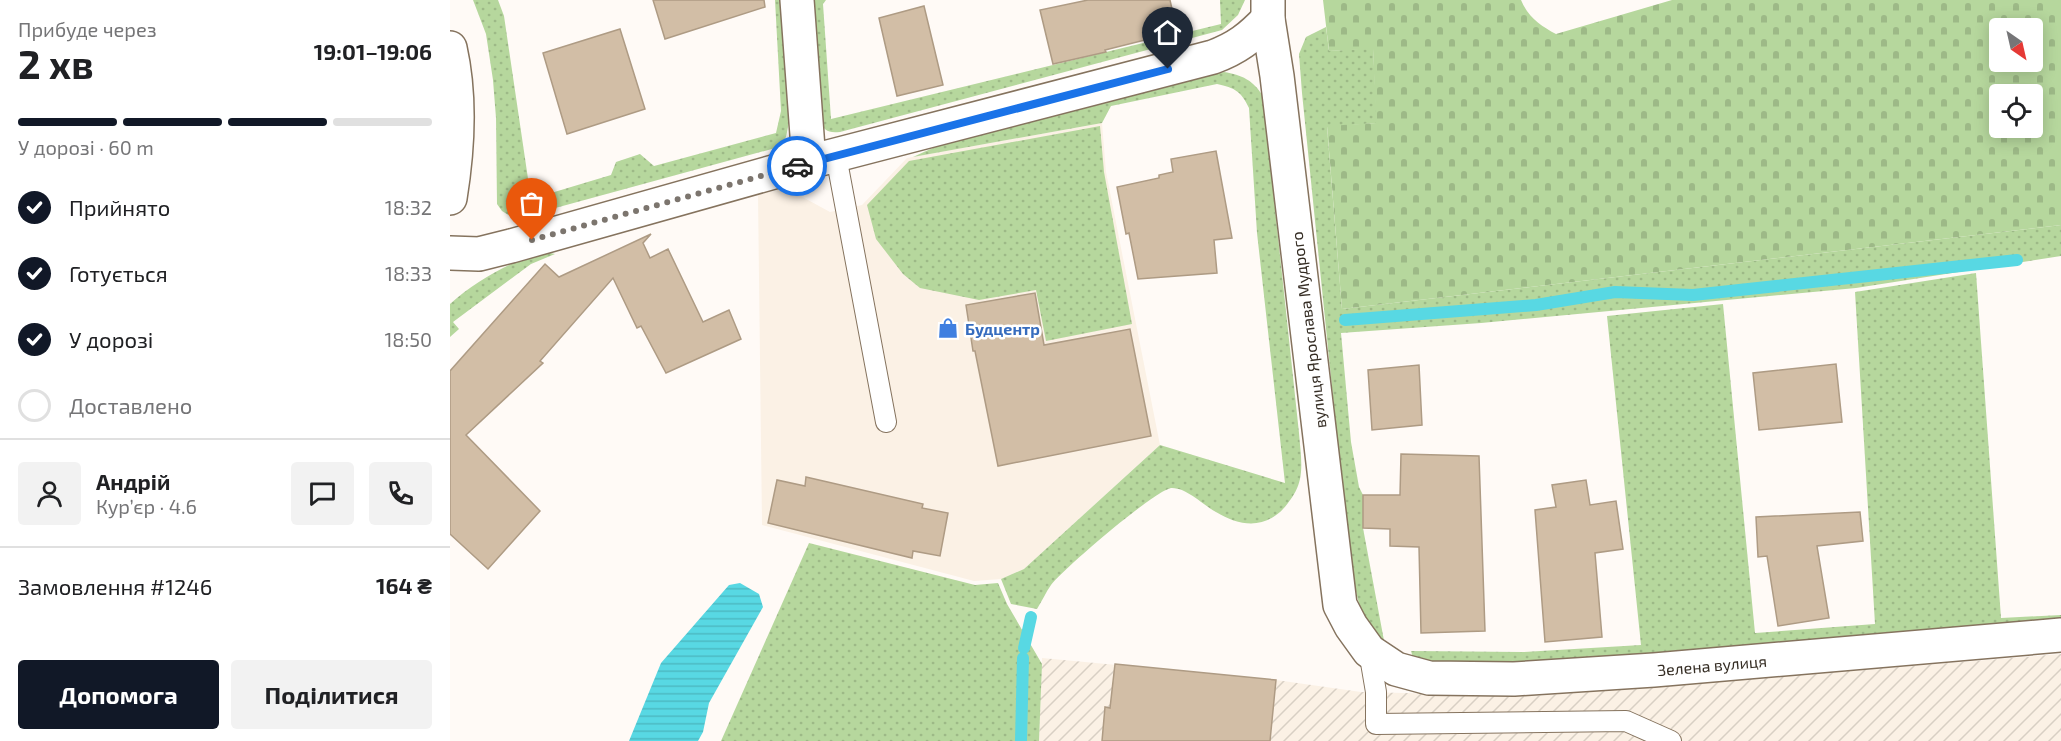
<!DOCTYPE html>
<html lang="uk">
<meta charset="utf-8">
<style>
:root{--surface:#fff;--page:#f2f2f2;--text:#202124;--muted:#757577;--line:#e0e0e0;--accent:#111827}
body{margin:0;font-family:"Exo 2",sans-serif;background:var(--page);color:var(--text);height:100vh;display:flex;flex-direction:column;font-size:22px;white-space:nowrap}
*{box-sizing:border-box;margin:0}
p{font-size:20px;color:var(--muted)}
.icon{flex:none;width:33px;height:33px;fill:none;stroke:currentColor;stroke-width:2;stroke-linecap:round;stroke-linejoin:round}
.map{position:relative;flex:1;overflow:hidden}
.panel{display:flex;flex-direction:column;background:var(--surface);width:450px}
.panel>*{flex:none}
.needle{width:39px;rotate:146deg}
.buttons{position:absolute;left:1539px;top:18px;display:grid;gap:12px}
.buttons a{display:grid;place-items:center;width:54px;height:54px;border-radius:6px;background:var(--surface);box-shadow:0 3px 15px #0003;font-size:30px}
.pin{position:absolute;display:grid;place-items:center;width:51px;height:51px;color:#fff;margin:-62px -26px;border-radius:50% 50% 50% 0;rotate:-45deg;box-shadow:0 0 6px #0007}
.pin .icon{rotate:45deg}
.courier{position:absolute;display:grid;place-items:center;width:60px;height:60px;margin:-30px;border:4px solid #1a73e8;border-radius:50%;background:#fff;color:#222;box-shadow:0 2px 8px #0007}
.headline em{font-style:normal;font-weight:700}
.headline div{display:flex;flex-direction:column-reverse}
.headline{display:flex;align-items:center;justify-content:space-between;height:102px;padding:0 18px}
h1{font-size:39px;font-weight:700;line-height:45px}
.bar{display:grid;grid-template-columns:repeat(4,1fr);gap:9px 6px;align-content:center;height:72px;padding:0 18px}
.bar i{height:8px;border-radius:4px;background:var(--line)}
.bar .selected{background:var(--accent)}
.bar p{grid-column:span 4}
.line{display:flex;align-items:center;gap:15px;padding:0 18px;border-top:2px solid var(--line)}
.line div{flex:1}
.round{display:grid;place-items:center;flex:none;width:63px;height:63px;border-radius:6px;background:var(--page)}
ol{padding:0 18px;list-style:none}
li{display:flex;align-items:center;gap:18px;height:66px}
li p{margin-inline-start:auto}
li .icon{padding:6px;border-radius:50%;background:var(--accent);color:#fff;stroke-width:4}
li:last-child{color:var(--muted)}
li i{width:33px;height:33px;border:3px solid var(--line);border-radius:50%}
.action{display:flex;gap:12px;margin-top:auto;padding:12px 18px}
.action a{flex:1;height:69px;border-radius:6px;background:var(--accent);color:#fff;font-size:24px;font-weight:700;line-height:69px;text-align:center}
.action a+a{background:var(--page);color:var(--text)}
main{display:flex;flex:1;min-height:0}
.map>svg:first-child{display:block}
.built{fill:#fbf1e5}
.industrial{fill:url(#industrial-furrows)}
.grass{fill:url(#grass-dots)}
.cemetery{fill:url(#cemetery-stones);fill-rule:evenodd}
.water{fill:url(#water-rules)}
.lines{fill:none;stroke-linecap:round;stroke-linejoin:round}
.stream{stroke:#58d8e3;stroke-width:12}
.building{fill:#d2bea6;stroke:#ae9b84;stroke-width:1.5}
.service-casing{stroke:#85735e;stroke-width:22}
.minor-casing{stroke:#85735e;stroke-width:36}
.tertiary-casing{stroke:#85735e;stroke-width:36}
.service{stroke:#fff;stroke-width:20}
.minor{stroke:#fff;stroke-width:33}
.tertiary{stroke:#fff;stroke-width:33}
.done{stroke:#7c756e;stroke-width:6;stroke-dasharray:0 10.8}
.route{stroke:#1a73e8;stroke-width:8}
.labels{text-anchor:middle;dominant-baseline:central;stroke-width:5;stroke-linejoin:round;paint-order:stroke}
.shop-label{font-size:16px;font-weight:bold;fill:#366cbe;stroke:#fff;text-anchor:start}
.street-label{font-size:16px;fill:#352d24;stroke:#fff}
</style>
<main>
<section class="panel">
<div class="headline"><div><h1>2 хв</h1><p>Прибуде через</p></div><em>19:01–19:06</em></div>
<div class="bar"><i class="selected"></i><i class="selected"></i><i class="selected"></i><i></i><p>У дорозі · 60 m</p></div>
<ol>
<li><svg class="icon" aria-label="check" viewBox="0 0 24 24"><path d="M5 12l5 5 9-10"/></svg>Прийнято<p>18:32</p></li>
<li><svg class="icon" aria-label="check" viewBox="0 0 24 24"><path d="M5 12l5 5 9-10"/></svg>Готується<p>18:33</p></li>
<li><svg class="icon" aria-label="check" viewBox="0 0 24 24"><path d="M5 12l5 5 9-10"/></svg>У дорозі<p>18:50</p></li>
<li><i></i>Доставлено</li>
</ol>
<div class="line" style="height:108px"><a class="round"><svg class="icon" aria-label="person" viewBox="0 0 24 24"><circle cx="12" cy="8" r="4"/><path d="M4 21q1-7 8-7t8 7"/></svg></a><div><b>Андрій</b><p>Кур’єр · 4.6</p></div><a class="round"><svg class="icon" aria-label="chat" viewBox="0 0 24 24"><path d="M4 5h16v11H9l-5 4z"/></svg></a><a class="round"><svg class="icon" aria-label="phone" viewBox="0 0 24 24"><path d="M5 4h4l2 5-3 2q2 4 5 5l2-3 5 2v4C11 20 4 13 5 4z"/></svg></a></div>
<div class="line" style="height:78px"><div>Замовлення #1246</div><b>164 ₴</b></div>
<div class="action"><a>Допомога</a><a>Поділитися</a></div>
</section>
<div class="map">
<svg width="1611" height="741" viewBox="0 0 1611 741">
<defs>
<pattern id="industrial-furrows" width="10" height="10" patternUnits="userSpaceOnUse" patternTransform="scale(1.5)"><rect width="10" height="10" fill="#fbf1e5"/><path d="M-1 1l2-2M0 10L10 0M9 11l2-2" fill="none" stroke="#d8cfc4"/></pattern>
<pattern id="grass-dots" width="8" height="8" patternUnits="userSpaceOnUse" patternTransform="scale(1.5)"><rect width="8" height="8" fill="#b6d79d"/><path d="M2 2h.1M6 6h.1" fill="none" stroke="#9db987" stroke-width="1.8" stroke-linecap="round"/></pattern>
<pattern id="cemetery-stones" width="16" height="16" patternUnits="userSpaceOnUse" patternTransform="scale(1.5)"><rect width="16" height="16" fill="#b6d79d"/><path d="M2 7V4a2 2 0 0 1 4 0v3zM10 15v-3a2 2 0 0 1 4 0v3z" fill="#9db987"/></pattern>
<pattern id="water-rules" width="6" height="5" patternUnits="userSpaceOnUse" patternTransform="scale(1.5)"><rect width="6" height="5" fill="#58d8e3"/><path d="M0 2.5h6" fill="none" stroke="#4dbac3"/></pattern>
</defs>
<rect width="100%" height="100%" fill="#fffaf6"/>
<polygon class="built" points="652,123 656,172 710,445 574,569 551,579 524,581 312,525 308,195 336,188 380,212 412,205 457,158"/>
<polygon class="industrial" points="1611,654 1611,741 589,741 592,658 826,680 911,692 1085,696"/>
<g class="grass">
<polygon points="23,0 48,0 54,16 81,199 161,175 166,162 190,154 204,166 326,133 331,111 325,0 335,0 340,117 336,137 329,147 65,219 52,211 47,204 46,118 43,80 36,34"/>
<path d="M 360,0 L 376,0 L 373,4 L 381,119 L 771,24 L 770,0 L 795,0 L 788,15 L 772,30 L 390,132 C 377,133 375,131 368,119 Z"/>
<path d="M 876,27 L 879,51 L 923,48 L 927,123 L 877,127 L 892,309 L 1611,225 L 1611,256 L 1406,288 L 1031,323 L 891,333 L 901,442 L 909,487 L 913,495 L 913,528 L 935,646 L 948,649 L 942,654 C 939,653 936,653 933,652 C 914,640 905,585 900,564 L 852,93 L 849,54 L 856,37 Z"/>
<path d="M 774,72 C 792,75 803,80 813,96 L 849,433 C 850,447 853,465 850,479 C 848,488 844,495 838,503 C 819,529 792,528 766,512 C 753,505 737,488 722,488 C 707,488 612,570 601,585 C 596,592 592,601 587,609 L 561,604 L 551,579 L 574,569 L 710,445 L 835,483 L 807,233 L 799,108 C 791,91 785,88 767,84 L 661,106 L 652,123 L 463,157 C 558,111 671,95 774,72 Z"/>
<polygon points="650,126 654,172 682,324 596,341 586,290 529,300 470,288 453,274 426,239 417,205 459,161"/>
<path d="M 91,251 L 105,254 L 81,264 L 3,322 L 9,329 L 0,337 L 0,304 C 27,280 58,264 91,251 Z"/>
<polygon points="1526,273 1551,618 1611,615 1611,621 1340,641 1041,673 965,664 961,651 1073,652 1191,645 1157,316 1273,304 1305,633 1425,624 1405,292"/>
<polygon points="359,543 525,585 548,583 557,604 592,664 589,741 271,741"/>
</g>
<path class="cemetery" d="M 873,0 L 1071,0 C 1078,17 1091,26 1106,34 L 1222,0 L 1611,0 L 1611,225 L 892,309 L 877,126 L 926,123 L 923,49 L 879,51 ZM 1550,28 L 1582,28 L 1582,62 L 1550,62 ZM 1550,94 L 1582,94 L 1582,128 L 1550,128 Z"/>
<polygon class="water" points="290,583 309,594 313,607 259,703 253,732 248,741 179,741 211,663 279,585"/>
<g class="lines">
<g class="stream">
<polyline points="895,320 1086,305 1165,292 1243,295 1567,260"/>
<polyline points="574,648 581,617"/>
<polyline points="571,741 573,658"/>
</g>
</g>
<g class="building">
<polygon points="203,0 314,0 315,7 215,39"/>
<polygon points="638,0 720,0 727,32 655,50 656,52 603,64 590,10"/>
<polygon points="474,6 493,85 447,96 429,18"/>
<polygon points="170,29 195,109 117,134 93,53"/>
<polygon points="766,151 782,238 764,240 767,273 688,279 679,233 676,234 667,187 709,178 709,175 723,172 721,159"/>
<polygon points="201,234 193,243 200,258 218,249 253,322 279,310 291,339 216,373 191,326 187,328 163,278 90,361 93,363 16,435 90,511 38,569 0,534 0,371 95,264 109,277"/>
<polygon points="585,293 594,345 680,329 701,436 548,466 525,351 523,351 516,305"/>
<polygon points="1386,364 1392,422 1309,430 1303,373"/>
<polygon points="969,365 972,425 922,430 918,370"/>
<polygon points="951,454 1029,456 1035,631 971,633 969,547 940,546 940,529 913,528 913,495 950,495"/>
<polygon points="356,477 473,504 472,508 498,513 490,556 463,551 462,558 318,523 327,480 355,486"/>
<polygon points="1136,480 1140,505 1166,501 1173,549 1145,553 1152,637 1095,642 1085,510 1106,507 1102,485"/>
<polygon points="1410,512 1413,541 1367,546 1379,618 1328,626 1317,556 1308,557 1306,517"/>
<polygon points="665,664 826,680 820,741 652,741 655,707 660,708"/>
</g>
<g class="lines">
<g class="service-casing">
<g id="service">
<polyline points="386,156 436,422"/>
<polyline points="919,651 926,692 926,724 1176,721 1221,741"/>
</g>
</g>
<g class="minor-casing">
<g id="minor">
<polyline points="347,0 359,162"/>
<polyline points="818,0 818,19 827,76 890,605 901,626 919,651 946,669 979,678 1064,679 1204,670 1611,635"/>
<path d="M 0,253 L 29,254 L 61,246 L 359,162 L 763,57 C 787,48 800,38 818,19"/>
</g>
</g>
<g class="tertiary-casing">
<path id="tertiary" d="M 0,48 C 11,97 8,149 0,198"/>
</g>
<use href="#service" class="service"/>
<use href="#minor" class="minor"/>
<use href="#tertiary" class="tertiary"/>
</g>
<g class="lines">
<polyline class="done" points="82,240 347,166"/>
<polyline class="route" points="347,166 718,69"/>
</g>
<defs>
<g id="shop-bare" transform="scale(1.62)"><path d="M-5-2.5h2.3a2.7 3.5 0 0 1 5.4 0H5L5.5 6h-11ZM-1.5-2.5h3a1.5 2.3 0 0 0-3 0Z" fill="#3f7fe0" stroke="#fff" stroke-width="2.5" paint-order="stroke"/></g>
</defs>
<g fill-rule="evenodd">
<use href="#shop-bare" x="498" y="328"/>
</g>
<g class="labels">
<g class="shop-label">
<text x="515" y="328">Будцентр</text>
</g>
<g class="street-label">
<text transform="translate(858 330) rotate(-97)">вулиця Ярослава Мудрого</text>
<text transform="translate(1262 665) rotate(-5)">Зелена вулиця</text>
</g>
</g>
</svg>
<div class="buttons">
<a><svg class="needle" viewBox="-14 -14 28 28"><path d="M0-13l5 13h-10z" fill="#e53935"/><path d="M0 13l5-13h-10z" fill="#757577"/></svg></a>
<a><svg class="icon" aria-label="locate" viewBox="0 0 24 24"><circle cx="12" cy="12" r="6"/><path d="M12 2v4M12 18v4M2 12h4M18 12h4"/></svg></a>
</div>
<div class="pin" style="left:82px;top:240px;background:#ea580c"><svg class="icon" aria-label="bag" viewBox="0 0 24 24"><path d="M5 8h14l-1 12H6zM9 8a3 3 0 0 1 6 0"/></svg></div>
<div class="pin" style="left:718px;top:69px;background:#1f2937"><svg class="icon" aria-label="home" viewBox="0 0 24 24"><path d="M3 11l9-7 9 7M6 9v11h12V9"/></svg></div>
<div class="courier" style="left:347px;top:166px"><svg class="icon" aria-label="car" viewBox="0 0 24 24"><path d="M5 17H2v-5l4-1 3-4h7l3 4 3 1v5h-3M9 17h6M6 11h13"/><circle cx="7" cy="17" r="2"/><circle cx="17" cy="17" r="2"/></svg></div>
</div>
</main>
